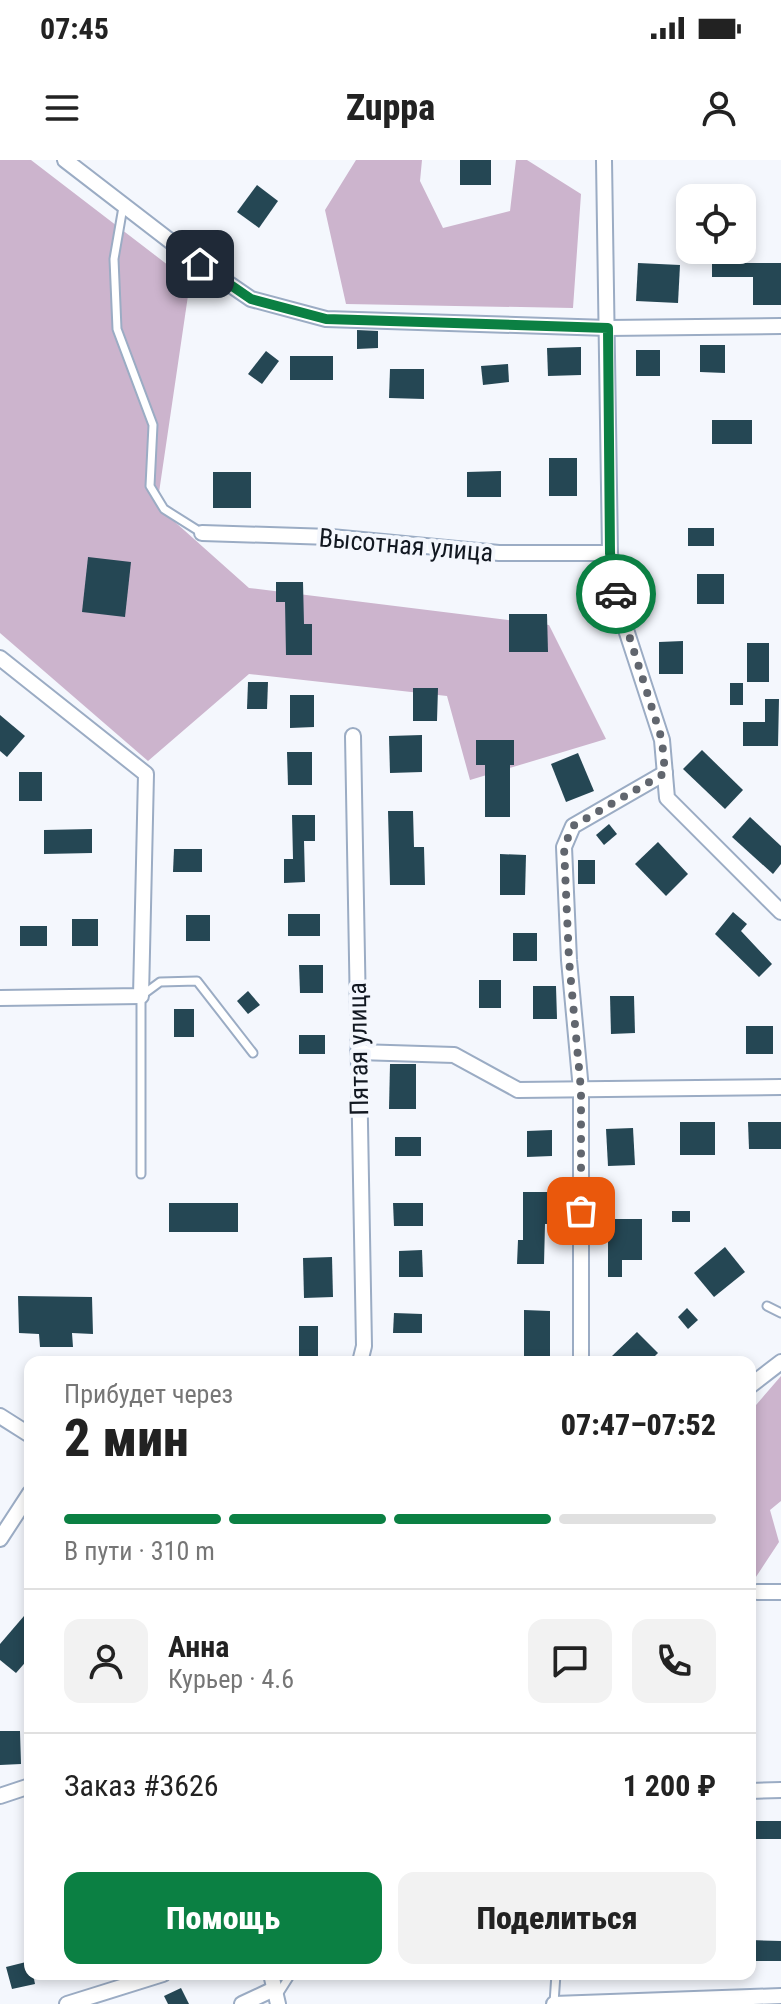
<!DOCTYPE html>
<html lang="ru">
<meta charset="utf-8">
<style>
:root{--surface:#fff;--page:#f2f2f2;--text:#222;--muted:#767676;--line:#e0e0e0;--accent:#0b8043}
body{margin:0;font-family:"Roboto Condensed",sans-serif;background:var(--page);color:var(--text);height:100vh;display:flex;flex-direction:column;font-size:30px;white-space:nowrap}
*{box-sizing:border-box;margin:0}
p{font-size:26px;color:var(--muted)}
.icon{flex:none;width:44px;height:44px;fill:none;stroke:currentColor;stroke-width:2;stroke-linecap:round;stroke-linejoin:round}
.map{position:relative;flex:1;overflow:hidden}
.drawer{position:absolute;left:24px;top:1196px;width:732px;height:624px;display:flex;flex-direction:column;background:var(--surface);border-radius:16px;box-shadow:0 4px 12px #0003}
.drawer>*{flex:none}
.fabs{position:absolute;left:676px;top:24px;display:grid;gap:16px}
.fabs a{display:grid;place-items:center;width:80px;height:80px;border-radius:16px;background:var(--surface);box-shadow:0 4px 12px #0003;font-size:40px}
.pin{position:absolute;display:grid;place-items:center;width:68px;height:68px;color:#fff;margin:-34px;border-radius:16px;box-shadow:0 4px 12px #0006}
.courier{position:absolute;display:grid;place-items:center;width:80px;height:80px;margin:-40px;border:6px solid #0b8043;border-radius:50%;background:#fff;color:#222;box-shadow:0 2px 10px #0007}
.headline em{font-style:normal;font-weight:800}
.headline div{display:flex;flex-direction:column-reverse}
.headline{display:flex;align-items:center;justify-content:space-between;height:136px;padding:0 40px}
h1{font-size:52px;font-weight:800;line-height:60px}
.bar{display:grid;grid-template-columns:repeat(4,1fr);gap:12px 8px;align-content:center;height:96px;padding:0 40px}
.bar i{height:10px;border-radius:6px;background:var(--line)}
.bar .selected{background:var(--accent)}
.bar p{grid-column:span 4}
.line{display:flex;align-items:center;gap:20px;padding:0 40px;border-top:2px solid var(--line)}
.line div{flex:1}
.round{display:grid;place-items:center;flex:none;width:84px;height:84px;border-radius:16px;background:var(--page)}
.action{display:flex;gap:16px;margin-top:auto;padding:16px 40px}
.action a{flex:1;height:92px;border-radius:16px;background:var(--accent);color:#fff;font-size:32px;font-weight:800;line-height:92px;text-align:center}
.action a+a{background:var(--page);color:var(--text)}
.status{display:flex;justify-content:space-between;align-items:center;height:56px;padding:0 40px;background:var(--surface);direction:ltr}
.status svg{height:22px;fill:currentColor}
header{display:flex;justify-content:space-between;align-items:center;height:104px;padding:0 40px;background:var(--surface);font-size:36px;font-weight:800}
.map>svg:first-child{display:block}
.forest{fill:#ccb4cd}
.building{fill:#254754}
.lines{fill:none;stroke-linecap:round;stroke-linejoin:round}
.service-casing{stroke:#9bacc4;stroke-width:11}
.minor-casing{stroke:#9bacc4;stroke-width:18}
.service{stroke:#fff;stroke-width:7}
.minor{stroke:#fff;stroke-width:14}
.done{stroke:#61666e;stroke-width:8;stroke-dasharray:0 14.4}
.route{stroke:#0b8043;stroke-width:10}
.labels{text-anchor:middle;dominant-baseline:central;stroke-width:8;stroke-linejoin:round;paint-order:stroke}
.street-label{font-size:26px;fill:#121821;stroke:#f4f7fd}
</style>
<div class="status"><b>07:45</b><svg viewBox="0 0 49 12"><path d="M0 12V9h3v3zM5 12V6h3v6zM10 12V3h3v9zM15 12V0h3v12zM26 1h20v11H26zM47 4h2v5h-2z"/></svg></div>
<header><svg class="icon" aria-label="menu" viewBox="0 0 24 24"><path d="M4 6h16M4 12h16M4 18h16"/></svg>Zuppa<svg class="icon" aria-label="person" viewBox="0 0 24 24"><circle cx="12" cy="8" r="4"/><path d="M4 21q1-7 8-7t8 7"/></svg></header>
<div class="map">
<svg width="781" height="1844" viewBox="0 0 781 1844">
<rect width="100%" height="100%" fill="#f4f7fd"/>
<g class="forest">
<polygon points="0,0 31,0 190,122 157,346 249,428 549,465 606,579 470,620 447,536 249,514 148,601 0,473"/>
<polygon points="356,0 422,0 420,21 443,68 510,51 516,0 527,0 581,34 573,148 346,144 325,50"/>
<polygon points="781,1216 781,1341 770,1350 779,1382 750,1426 750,1252"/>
</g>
<g class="building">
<rect x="460" y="0" width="31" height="25"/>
<polygon points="257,25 278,41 259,68 237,52"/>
<polygon points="712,90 742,90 742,103 781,103 781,145 753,145 753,117 712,117"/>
<polygon points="638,103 680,105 678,143 636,141"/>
<polygon points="357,170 378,171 378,188 357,189"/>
<polygon points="700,185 725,185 725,213 700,212"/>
<polygon points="581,187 581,215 548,216 547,188"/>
<rect x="636" y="190" width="24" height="26"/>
<polygon points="266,191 279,201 262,224 248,214"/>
<rect x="290" y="196" width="43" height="24"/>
<polygon points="508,204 509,222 483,225 481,206"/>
<polygon points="390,209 424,209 424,239 389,238"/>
<rect x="712" y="260" width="40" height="24"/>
<rect x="549" y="298" width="28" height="38"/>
<polygon points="501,311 501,337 467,337 467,312"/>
<rect x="213" y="312" width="38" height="36"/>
<rect x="688" y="368" width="26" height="18"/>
<polygon points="88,397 131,402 125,457 82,452"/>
<rect x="697" y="414" width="27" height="30"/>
<polygon points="276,422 303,422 304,464 312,464 312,495 286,495 285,442 276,442"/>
<polygon points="509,454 547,454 548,492 509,492"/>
<polygon points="683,481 683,514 659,514 659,482"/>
<rect x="747" y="483" width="22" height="39"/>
<polygon points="248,522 268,522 267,549 247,549"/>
<rect x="730" y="523" width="13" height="22"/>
<polygon points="413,528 438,528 437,561 413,561"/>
<polygon points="290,535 314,535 314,567 290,568"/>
<polygon points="765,539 779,539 778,586 743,586 743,562 765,562"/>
<polygon points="0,555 25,576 7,597 0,591"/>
<polygon points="422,575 422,612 390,613 389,576"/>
<polygon points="476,580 514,580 514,605 510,605 510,657 485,657 485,605 476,605"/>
<polygon points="702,590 743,630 725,649 683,609"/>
<polygon points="287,592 312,592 312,625 288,625"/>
<polygon points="578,593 594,631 566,642 551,604"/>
<rect x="19" y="612" width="23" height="29"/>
<polygon points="388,651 413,651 414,687 424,687 425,725 390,725"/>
<polygon points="292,655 315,655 315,681 304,681 305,722 284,723 284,699 293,699"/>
<polygon points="750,657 781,686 781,704 773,714 732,677"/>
<polygon points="609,664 617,674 604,685 596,675"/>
<polygon points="92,669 92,693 44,694 44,670"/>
<polygon points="658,682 688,714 666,736 635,704"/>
<polygon points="174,689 202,689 202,712 173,712"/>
<polygon points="500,694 526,695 525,735 500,735"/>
<rect x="578" y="700" width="17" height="24"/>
<polygon points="733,752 747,764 741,771 772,804 759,817 715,774"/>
<rect x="288" y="754" width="32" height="22"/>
<rect x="186" y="755" width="24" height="26"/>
<rect x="72" y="759" width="26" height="27"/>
<rect x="20" y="766" width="27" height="20"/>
<rect x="513" y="773" width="24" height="28"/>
<polygon points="299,805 323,805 323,833 300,833"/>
<rect x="479" y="820" width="22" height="28"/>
<polygon points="533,826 556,826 557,859 533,859"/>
<polygon points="248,831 260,845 248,854 237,841"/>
<polygon points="610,836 634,836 635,873 611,874"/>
<rect x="174" y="849" width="20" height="28"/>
<rect x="746" y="866" width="27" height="28"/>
<rect x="299" y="875" width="26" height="19"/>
<polygon points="390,904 416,904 416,949 389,949"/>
<rect x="680" y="962" width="35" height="33"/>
<polygon points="748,962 781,962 781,989 749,989"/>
<polygon points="633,968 635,1005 608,1006 606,969"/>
<polygon points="552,970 552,996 527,997 527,971"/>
<rect x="395" y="977" width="26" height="19"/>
<polygon points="523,1032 551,1032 551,1064 545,1064 544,1104 517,1104 518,1080 523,1080"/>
<rect x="169" y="1043" width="69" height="29"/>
<polygon points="393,1043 423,1043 423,1066 394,1066"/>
<rect x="672" y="1051" width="18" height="11"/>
<polygon points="608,1059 642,1059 642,1100 622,1100 622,1117 608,1117"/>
<polygon points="725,1087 745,1112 714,1137 694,1113"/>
<polygon points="422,1090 423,1117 399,1117 399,1091"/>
<polygon points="332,1097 333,1137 304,1138 303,1098"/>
<polygon points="18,1136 92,1137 93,1174 72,1173 73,1187 40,1187 39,1174 19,1173"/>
<polygon points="687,1148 698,1160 688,1169 678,1157"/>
<polygon points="524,1150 550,1151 550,1202 524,1202"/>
<polygon points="394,1153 422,1154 422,1173 393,1173"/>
<rect x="299" y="1166" width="19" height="33"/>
<polygon points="637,1172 658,1193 649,1202 617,1202 612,1196"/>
<polygon points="30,1449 30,1497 16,1513 0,1500 0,1484"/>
<polygon points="0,1571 20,1571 21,1604 0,1605"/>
<rect x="750" y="1661" width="31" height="18"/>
<polygon points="750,1780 781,1781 781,1801 750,1801"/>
<polygon points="30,1801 30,1814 33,1814 35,1824 12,1829 6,1807"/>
<polygon points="181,1828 189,1844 168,1844 164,1836"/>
</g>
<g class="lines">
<g class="service-casing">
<g id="service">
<polyline points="123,47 114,99 117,169 153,265 150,326 164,349 202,373"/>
<polyline points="141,1014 141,836 160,822 197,821 253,893"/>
<polyline points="767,1146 781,1153"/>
<polyline points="277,1836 291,1814"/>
<polyline points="554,1843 556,1814"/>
</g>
</g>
<g class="minor-casing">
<g id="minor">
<polyline points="65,0 200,104 251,139 326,159 608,168 781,166"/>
<polyline points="604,0 610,393 617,442 662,580 667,638 781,752"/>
<polyline points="202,373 331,377 499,393 610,393"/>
<polyline points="0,498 146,614 141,836 0,838"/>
<polyline points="353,576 364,1186 360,1202"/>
<polyline points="358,892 454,895 518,930 781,927"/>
<polyline points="581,1202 581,930 569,800 564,687 573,666 665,613"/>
<polyline points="750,1226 781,1202"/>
<polyline points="0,1256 30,1275"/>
<polyline points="0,1379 30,1333"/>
<polyline points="757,1432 781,1432"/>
<polyline points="750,1631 781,1630"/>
<polyline points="0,1636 30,1626"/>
<polyline points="271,1814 278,1844"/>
<polyline points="67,1844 163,1814"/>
<polyline points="242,1844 274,1829"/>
<polyline points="554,1844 781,1836"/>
</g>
</g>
<use href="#service" class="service"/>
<use href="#minor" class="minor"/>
</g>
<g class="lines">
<polyline class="done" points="581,1051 581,930 569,800 564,687 573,666 665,613 662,580 616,434"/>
<polyline class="route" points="200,104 251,139 326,159 608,168 610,393 616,434"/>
</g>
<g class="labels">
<g class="street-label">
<text transform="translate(406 385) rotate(5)">Высотная улица</text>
<text transform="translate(358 889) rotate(-91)">Пятая улица</text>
</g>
</g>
</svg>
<div class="fabs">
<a><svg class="icon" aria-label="locate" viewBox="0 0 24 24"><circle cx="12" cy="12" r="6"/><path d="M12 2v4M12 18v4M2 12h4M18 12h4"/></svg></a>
</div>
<div class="pin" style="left:581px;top:1051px;background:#ea580c"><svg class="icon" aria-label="bag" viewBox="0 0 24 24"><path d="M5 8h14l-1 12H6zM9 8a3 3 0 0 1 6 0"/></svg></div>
<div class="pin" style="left:200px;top:104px;background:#1f2937"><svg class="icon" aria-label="home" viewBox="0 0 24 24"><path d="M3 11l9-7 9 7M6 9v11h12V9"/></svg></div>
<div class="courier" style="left:616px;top:434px"><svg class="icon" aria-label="car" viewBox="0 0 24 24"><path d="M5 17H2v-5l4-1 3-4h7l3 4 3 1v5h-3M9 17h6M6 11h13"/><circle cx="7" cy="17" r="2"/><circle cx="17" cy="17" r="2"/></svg></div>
<section class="drawer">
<div class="headline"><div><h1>2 мин</h1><p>Прибудет через</p></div><em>07:47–07:52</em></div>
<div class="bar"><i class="selected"></i><i class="selected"></i><i class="selected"></i><i></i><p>В пути · 310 m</p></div>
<div class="line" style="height:144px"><a class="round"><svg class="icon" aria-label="person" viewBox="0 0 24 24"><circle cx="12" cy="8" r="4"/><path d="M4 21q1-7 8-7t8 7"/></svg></a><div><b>Анна</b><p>Курьер · 4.6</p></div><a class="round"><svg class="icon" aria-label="chat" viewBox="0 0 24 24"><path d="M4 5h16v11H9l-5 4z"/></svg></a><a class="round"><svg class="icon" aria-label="phone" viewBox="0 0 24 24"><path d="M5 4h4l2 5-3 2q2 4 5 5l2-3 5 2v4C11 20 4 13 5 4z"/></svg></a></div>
<div class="line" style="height:104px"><div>Заказ #3626</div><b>1 200 ₽</b></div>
<div class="action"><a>Помощь</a><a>Поделиться</a></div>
</section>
</div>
